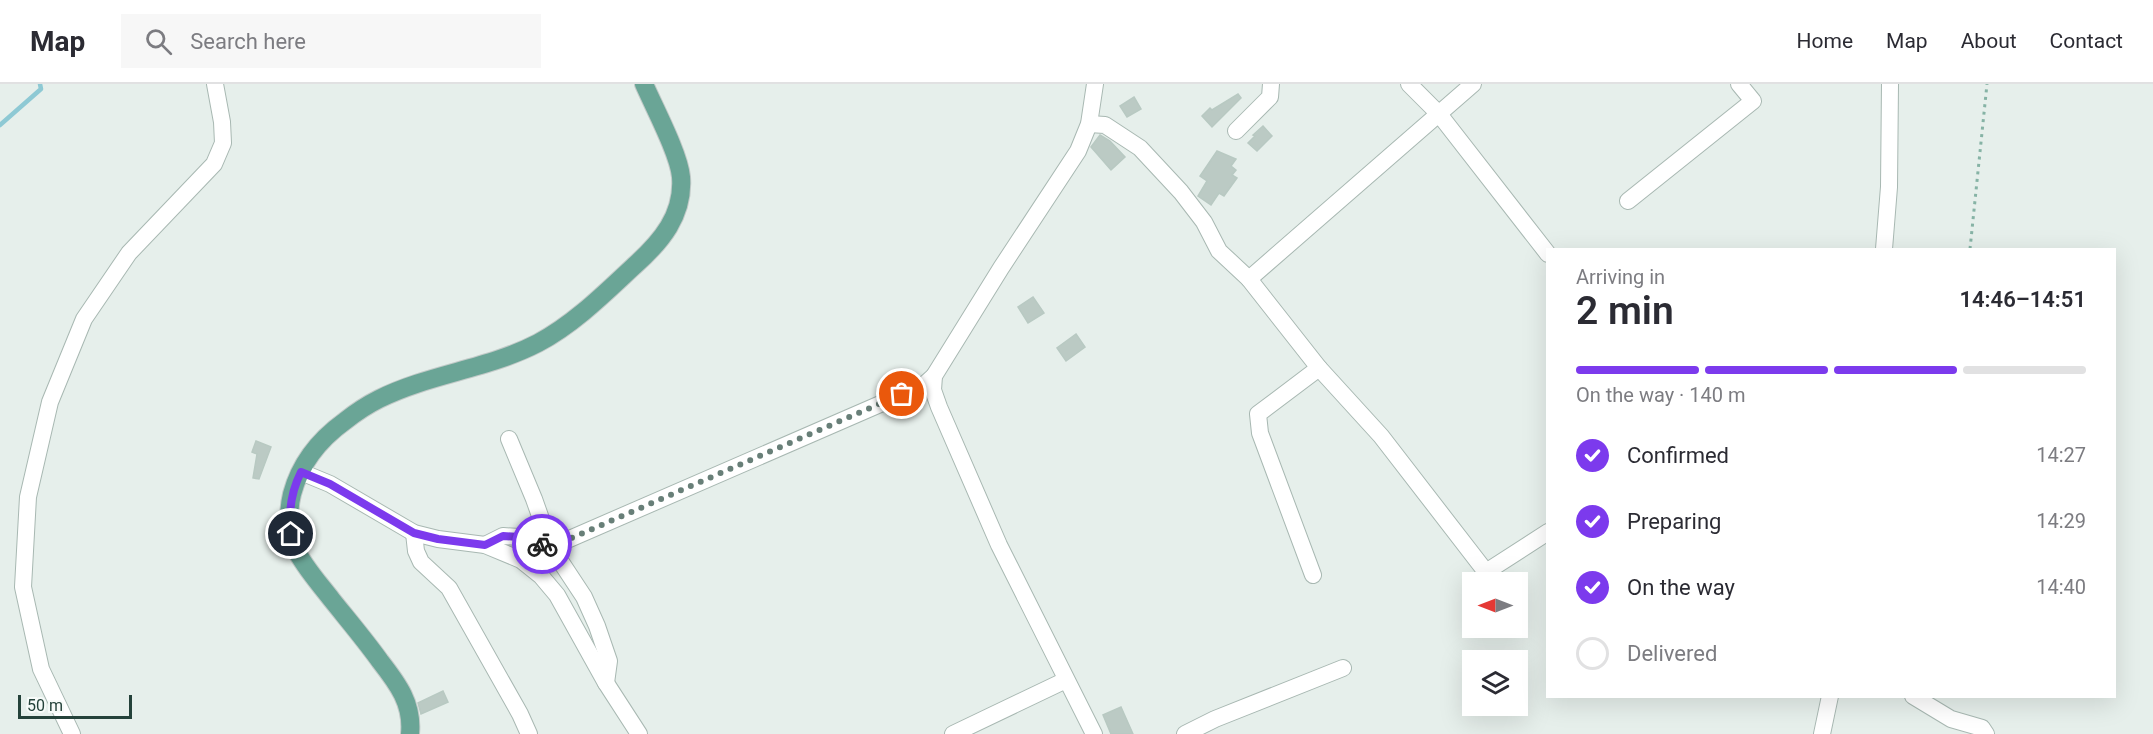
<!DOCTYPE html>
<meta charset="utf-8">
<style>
:root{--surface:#fff;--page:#f7f7f7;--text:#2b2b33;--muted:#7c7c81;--line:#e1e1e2;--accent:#7c3aed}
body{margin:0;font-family:Roboto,sans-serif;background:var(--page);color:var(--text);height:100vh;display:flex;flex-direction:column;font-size:22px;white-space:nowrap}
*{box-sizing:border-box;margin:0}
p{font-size:20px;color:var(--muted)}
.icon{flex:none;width:33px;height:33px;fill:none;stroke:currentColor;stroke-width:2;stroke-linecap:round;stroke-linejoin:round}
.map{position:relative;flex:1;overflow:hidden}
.side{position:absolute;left:1546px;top:164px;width:570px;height:450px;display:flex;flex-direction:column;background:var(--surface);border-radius:0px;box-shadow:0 6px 24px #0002}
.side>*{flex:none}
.needle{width:39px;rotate:270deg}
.fabs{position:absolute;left:1462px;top:488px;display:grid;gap:12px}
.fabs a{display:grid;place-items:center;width:66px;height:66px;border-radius:0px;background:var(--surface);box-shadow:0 6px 24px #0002;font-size:30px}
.scale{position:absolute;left:18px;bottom:15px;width:114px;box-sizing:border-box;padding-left:6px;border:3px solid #24423a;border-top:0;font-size:16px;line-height:21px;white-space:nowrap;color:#24423a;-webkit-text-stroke:4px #f7fbf9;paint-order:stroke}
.pin{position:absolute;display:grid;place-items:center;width:51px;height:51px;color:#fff;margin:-26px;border:3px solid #fff;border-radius:50%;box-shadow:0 2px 6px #0007}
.courier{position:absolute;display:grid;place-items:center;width:60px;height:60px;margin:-30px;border:4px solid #7c3aed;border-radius:50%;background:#fff;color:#222;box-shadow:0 2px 8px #0007}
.headline em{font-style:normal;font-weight:600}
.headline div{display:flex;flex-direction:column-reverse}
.headline{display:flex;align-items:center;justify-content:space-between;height:102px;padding:0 30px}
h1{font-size:39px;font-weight:600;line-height:45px}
.bar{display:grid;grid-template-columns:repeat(4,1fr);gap:9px 6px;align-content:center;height:72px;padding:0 30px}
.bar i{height:8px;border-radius:4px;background:var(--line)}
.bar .current{background:var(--accent)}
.bar p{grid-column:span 4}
ol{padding:0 30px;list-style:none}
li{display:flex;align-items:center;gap:18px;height:66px}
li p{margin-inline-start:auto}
li .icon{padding:6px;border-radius:50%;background:var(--accent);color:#fff;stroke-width:4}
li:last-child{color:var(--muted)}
li i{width:33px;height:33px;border:3px solid var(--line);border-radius:50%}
header{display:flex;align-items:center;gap:36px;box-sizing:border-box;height:84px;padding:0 30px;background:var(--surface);border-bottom:2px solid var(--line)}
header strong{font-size:28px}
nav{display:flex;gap:33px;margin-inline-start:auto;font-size:21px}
.search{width:420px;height:54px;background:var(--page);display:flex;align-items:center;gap:15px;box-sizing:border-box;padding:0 21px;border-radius:0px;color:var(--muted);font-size:22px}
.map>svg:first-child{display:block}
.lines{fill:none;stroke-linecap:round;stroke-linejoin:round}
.stream{stroke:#8ec9d4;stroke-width:4.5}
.building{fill:#bbcac4;stroke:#b8c9c2;stroke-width:1.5}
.street-casing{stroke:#a8b8b2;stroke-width:18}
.primary-casing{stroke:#c2cac8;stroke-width:20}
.path{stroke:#86b3a5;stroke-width:3;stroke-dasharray:3 4.5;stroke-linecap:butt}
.street{stroke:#fff;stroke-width:16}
.primary{stroke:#6aa596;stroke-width:18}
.done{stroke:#687f78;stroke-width:6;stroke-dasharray:0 10.8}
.route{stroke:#7c3aed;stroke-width:8}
</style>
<header>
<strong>Map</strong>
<div class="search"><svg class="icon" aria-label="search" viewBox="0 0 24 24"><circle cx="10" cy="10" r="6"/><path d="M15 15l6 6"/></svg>Search here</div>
<nav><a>Home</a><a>Map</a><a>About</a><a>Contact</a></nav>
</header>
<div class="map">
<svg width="2153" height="650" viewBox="0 0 2153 650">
<rect width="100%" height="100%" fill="#e6efeb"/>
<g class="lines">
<polyline class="stream" points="0,41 41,5 40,0"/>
</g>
<g class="building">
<polygon points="1238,10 1241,14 1212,43 1202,32 1210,24 1212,26"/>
<polygon points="1134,13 1141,25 1127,33 1120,22"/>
<polygon points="1263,42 1272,52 1257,67 1248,59 1255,52 1253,51"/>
<polygon points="1100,51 1110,57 1125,73 1111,86 1091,63"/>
<polygon points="1217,67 1236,75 1231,82 1236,86 1232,91 1237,94 1224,112 1219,109 1211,121 1198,112 1207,97 1200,92"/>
<polygon points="1033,213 1044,229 1028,239 1018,223"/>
<polygon points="1076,250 1085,263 1066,277 1057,264"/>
<polygon points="256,357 271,363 259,395 253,394 257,370 252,368"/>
<polygon points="443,607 448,618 421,630 418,619"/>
<polygon points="1121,623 1133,650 1111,650 1103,631"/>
</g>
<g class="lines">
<g class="street-casing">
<g id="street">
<polyline points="1409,0 1439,30 1548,170"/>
<polyline points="1089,40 1105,41 1140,64 1181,108 1204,138 1219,167 1249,195 1319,284 1381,352 1486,488 1548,448"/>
<polyline points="1236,47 1270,13 1271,0"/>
<polyline points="1628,117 1753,17 1739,0"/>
<polyline points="1884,165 1889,103 1890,0"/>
<polyline points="1249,195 1473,0"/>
<polyline points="509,355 534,415 551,463 584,513 597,542 609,577 606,599"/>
<polyline points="301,388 330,400 414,449 438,455 485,461 521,476 541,492 557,511 606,599 639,650"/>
<polyline points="414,449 416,467 421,478 449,504 520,630 529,650"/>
<polyline points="485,461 503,452 519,453 551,463 924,301 934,292"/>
<polyline points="1313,491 1260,349 1258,330 1319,284"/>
<polyline points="1913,612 1951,635 1982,644 1986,650"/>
<polyline points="72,650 41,585 23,503 28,413 50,318 84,235 129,169 214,80 223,59 222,38 215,0"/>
<polyline points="953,650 1066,596"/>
<polyline points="1094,650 999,461 939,323 933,306 934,292 1001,184 1078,67 1089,40 1095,0"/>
<polyline points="1185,650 1215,635 1343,584"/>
<polyline points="1822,650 1830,612"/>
</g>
</g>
<g class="primary-casing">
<path id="primary" d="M 410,650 C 413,620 398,600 380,577 C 365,556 348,536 332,516 C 319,499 304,483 295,464 C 288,447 288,427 292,410 C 300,380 320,355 345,337 C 355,329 367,321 379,315 C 429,290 488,285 538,259 C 574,240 605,209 634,182 C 661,158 684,131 681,93 C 679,70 654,23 644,0"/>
</g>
<polyline class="path" points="1970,165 1987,0"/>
<use href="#street" class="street"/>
<use href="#primary" class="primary"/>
</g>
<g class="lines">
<polyline class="done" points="542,460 551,463 902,310"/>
<path class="route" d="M 291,450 C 288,427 291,408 301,388 L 330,400 L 414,449 L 438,455 L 485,461 L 503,452 L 519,453 L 542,460"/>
</g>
</svg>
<div class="fabs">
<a><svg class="needle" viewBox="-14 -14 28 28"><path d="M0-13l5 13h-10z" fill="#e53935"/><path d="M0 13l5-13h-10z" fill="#7c7c81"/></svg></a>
<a><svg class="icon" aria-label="layers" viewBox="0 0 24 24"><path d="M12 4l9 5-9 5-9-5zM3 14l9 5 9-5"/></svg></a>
</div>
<div class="scale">50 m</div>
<div class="pin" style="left:902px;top:310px;background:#ea580c"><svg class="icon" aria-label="bag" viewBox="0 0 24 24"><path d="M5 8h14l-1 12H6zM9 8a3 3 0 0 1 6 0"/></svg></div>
<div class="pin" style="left:291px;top:450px;background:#1f2937"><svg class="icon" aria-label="home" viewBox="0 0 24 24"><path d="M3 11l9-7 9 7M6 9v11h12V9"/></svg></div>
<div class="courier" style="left:542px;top:460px"><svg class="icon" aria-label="bike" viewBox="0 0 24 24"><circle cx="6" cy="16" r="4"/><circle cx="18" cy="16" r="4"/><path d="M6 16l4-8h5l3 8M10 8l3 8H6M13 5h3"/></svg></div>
<section class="side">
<div class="headline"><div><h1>2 min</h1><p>Arriving in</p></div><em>14:46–14:51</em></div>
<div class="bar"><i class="current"></i><i class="current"></i><i class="current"></i><i></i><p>On the way · 140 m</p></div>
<ol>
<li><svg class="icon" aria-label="check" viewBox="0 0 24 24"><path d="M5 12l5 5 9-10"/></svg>Confirmed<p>14:27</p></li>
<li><svg class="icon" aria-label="check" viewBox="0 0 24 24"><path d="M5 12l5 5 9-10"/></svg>Preparing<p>14:29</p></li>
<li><svg class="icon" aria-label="check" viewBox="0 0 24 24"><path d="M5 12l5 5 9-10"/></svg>On the way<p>14:40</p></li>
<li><i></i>Delivered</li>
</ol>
</section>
</div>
